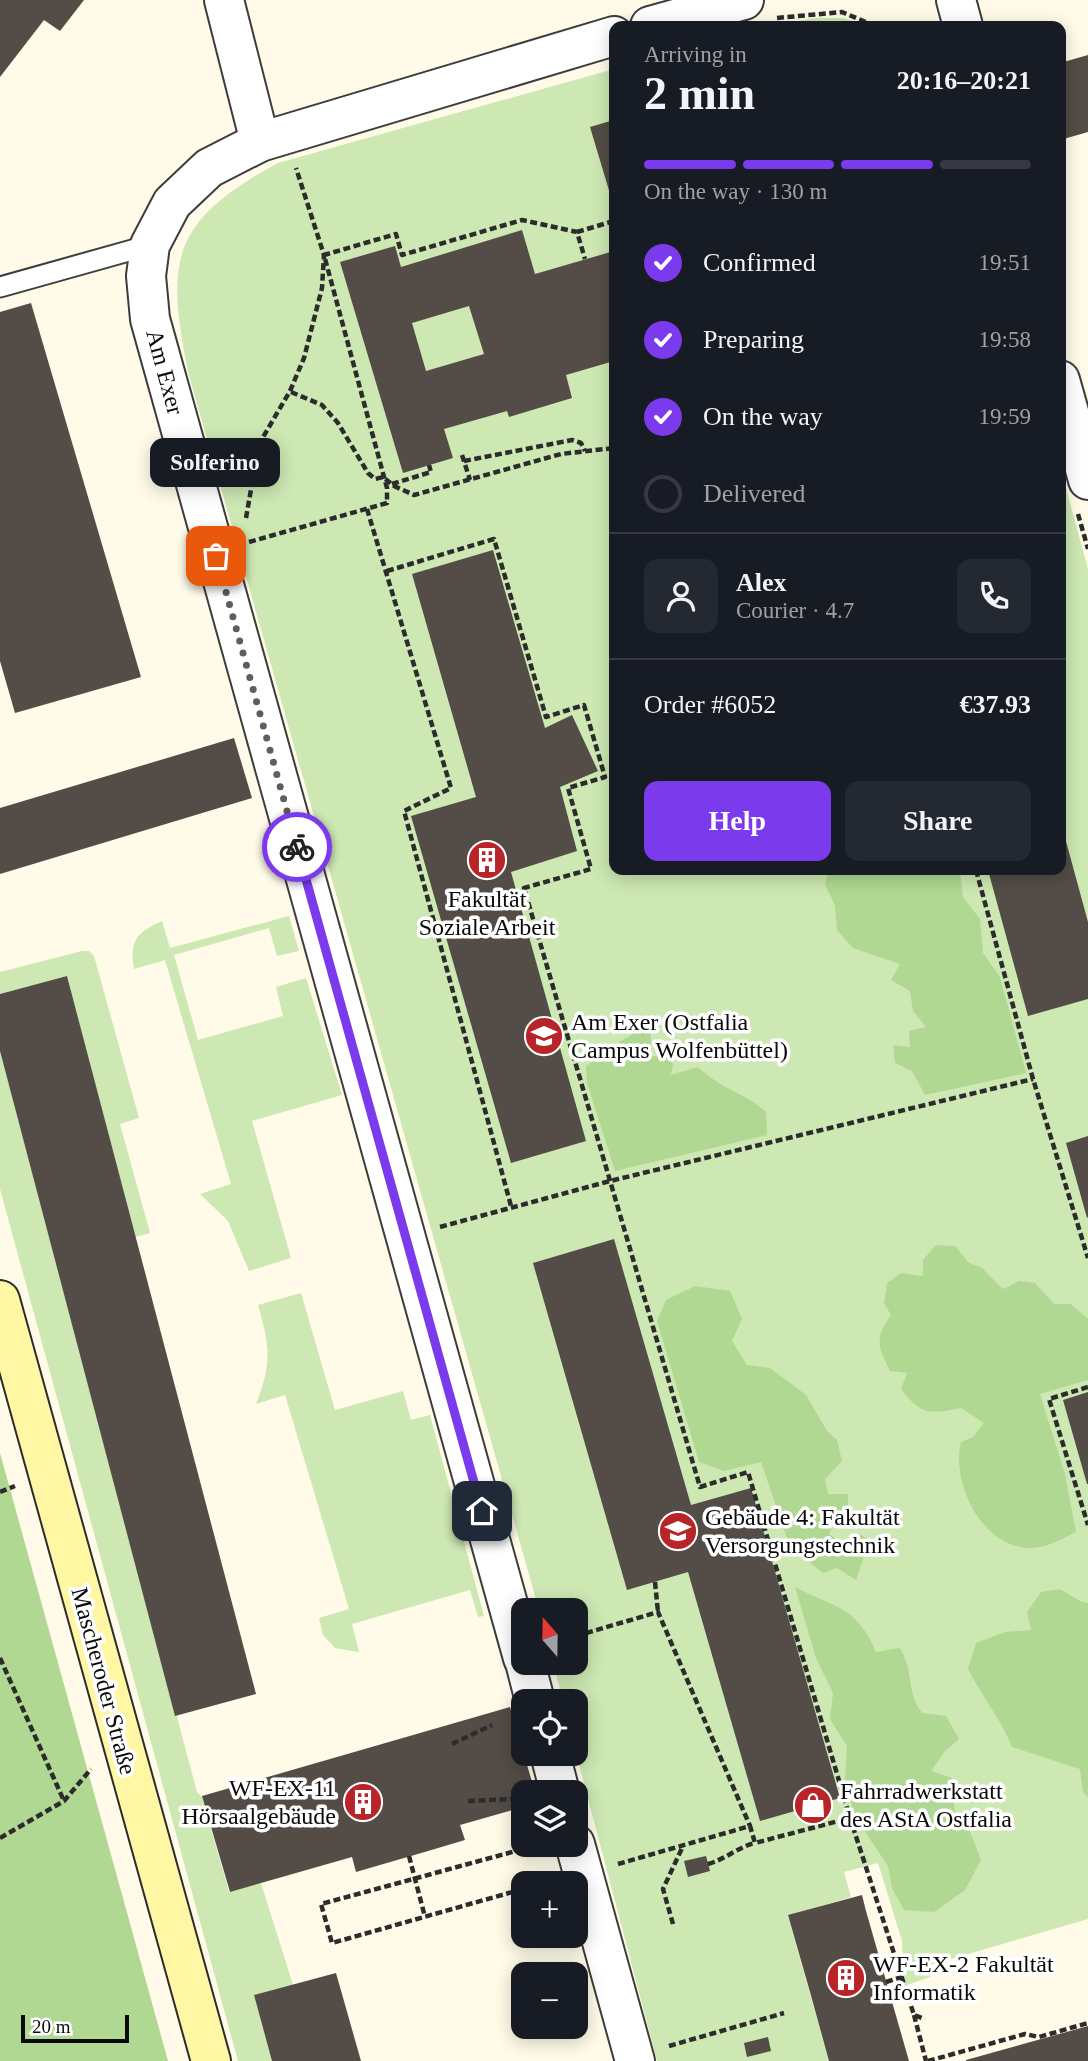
<!DOCTYPE html>
<meta charset="utf-8">
<style>
:root{--surface:#171b24;--page:#242831;--text:#f1f3f6;--muted:#9ea1a6;--line:#363941;--accent:#7c3aed}
body{margin:0;font-family:"Times New Roman",serif;background:var(--page);color:var(--text);height:100vh;display:flex;flex-direction:column;font-size:26px;white-space:nowrap}
*{box-sizing:border-box;margin:0}
p{font-size:23px;color:var(--muted)}
.icon{flex:none;width:38px;height:38px;fill:none;stroke:currentColor;stroke-width:2;stroke-linecap:round;stroke-linejoin:round}
.map{position:relative;flex:1;overflow:hidden}
.sheet{position:absolute;left:609px;top:21px;width:457px;height:854px;display:flex;flex-direction:column;background:var(--surface);border-radius:14px;box-shadow:0 4px 18px #0003}
.sheet>*{flex:none}
.needle{width:46px;rotate:340deg}
.fabs{position:absolute;left:511px;top:1598px;display:grid;gap:14px}
.fabs a{display:grid;place-items:center;width:77px;height:77px;border-radius:14px;background:var(--surface);box-shadow:0 4px 18px #0003;font-size:35px}
.scale{position:absolute;left:21px;bottom:18px;width:108px;box-sizing:border-box;padding-left:7px;border:4px solid #0a0a0a;border-top:0;font-size:19px;line-height:24px;white-space:nowrap;color:#0a0a0a;-webkit-text-stroke:5px #fff;paint-order:stroke}
.pin{position:absolute;display:grid;place-items:center;width:60px;height:60px;color:#fff;margin:-30px;border-radius:14px;box-shadow:0 4px 10px #0006}
.courier{position:absolute;display:grid;place-items:center;width:70px;height:70px;margin:-35px;border:5px solid #7c3aed;border-radius:50%;background:#fff;color:#222;box-shadow:0 2px 9px #0007}
.bubble{position:absolute;height:49px;border-radius:14px;background:var(--surface);box-shadow:0 4px 18px #0003;font-size:23px;font-weight:700;line-height:49px;text-align:center}
.summary em{font-style:normal;font-weight:700}
.summary div{display:flex;flex-direction:column-reverse}
.summary{display:flex;align-items:center;justify-content:space-between;height:119px;padding:0 35px}
h1{font-size:46px;font-weight:700;line-height:52px}
.bar{display:grid;grid-template-columns:repeat(4,1fr);gap:10px 7px;align-content:center;height:84px;padding:0 35px}
.bar i{height:9px;border-radius:5px;background:var(--line)}
.bar .active{background:var(--accent)}
.bar p{grid-column:span 4}
.line{display:flex;align-items:center;gap:18px;padding:0 35px;border-top:2px solid var(--line)}
.line div{flex:1}
.round{display:grid;place-items:center;flex:none;width:74px;height:74px;border-radius:14px;background:var(--page)}
ol{padding:0 35px;list-style:none}
li{display:flex;align-items:center;gap:21px;height:77px}
li p{margin-inline-start:auto}
li .icon{padding:7px;border-radius:50%;background:var(--accent);color:#fff;stroke-width:4}
li:last-child{color:var(--muted)}
li i{width:38px;height:38px;border:4px solid var(--line);border-radius:50%}
.button{display:flex;gap:14px;margin-top:auto;padding:14px 35px}
.button a{flex:1;height:80px;border-radius:14px;background:var(--accent);color:#fff;font-size:28px;font-weight:700;line-height:80px;text-align:center}
.button a+a{background:var(--page);color:var(--text)}
.map>svg:first-child{display:block}
.green{fill:#cde8b3}
.forest{fill:#b0d892}
.building{fill:#534c47;fill-rule:evenodd}
.lines{fill:none;stroke-linecap:round;stroke-linejoin:round}
.lane-casing{stroke:#3d3d3d;stroke-width:23}
.street-casing{stroke:#3d3d3d;stroke-width:42}
.secondary-casing{stroke:#2c2c2c;stroke-width:42}
.path{stroke:#2c2c2c;stroke-width:4.5;stroke-dasharray:7 3.5;stroke-linecap:butt}
.lane{stroke:#fff;stroke-width:19}
.street{stroke:#fff;stroke-width:38}
.secondary{stroke:#fff7a3;stroke-width:38}
.done{stroke:#605e58;stroke-width:7;stroke-dasharray:0 12.6}
.route{stroke:#7c3aed;stroke-width:9}
.labels{text-anchor:middle;dominant-baseline:central;stroke-width:7;stroke-linejoin:round;paint-order:stroke}
.street-label{font-size:24px;fill:#0a0a0a;stroke:#fff}
.poi-label{font-size:24px;fill:#0a0a0a;stroke:#fff;text-anchor:start}
</style>
<div class="map">
<svg width="1088" height="2061" viewBox="0 0 1088 2061">
<rect width="100%" height="100%" fill="#fffbe8"/>
<g class="green">
<polygon points="816,18 844,18 867,26 767,26"/>
<path d="M 614,69 L 614,870 L 1060,870 L 1061,470 L 1088,569 L 1088,1919 L 927,1966 L 930,1977 L 904,1986 L 902,1941 L 878,1863 L 844,1872 L 851,1897 L 788,1916 L 829,2061 L 657,2061 L 576,1753 L 576,1701 L 563,1701 L 553,1663 L 576,1662 L 576,1610 L 539,1610 L 188,372 C 165,258 172,221 278,163 Z"/>
<path d="M 289,916 L 299,951 L 277,956 L 269,928 L 174,955 L 198,1040 L 283,1016 L 276,987 L 306,978 L 342,1095 L 252,1121 L 291,1258 L 249,1271 L 228,1221 L 200,1194 L 231,1184 L 165,960 L 134,969 C 129,941 137,932 162,921 L 170,948 Z"/>
<polygon points="82,951 89,951 94,956 139,1118 120,1124 150,1233 135,1237 67,976 0,994 0,972"/>
<polygon points="0,1051 197,1792 202,1797 229,1892 261,1883 293,1985 254,1995 272,2061 238,2061 0,1189"/>
<path d="M 301,1293 L 335,1410 L 403,1391 L 411,1420 L 430,1415 L 484,1616 L 478,1617 L 470,1590 L 352,1624 L 359,1652 L 335,1648 L 323,1635 L 319,1618 L 349,1609 L 285,1395 L 256,1404 C 272,1363 270,1347 258,1305 Z"/>
</g>
<g class="forest">
<polygon points="829,870 960,870 963,897 980,919 983,953 1000,977 1026,1073 925,1095 912,1071 895,1063 893,1045 910,1047 909,1031 926,1027 913,1011 910,991 891,980 900,964 853,948 837,930 835,906 825,884"/>
<path d="M 638,1025 L 650,1025 L 652,1056 L 668,1057 L 673,1064 L 671,1075 L 698,1067 C 722,1090 744,1092 766,1112 L 767,1135 L 615,1171 L 587,1083 L 586,1066 L 599,1057 L 618,1057 L 619,1042 L 630,1036 Z"/>
<path d="M 936,1245 L 955,1246 L 969,1263 L 982,1268 L 1003,1289 L 1019,1281 L 1035,1283 L 1054,1304 L 1071,1304 L 1088,1319 L 1088,1380 L 1040,1394 L 1065,1474 L 1076,1532 C 1065,1537 1052,1545 1040,1547 C 987,1557 950,1486 961,1442 L 973,1437 L 984,1423 L 961,1408 C 930,1414 922,1416 901,1389 L 907,1373 L 890,1371 C 877,1346 875,1338 891,1315 L 884,1303 L 887,1283 L 901,1273 L 923,1276 L 923,1260 Z"/>
<polygon points="695,1286 730,1291 742,1319 732,1341 747,1365 770,1368 806,1395 827,1431 837,1440 842,1461 825,1479 828,1494 848,1494 848,1519 833,1524 829,1534 842,1543 859,1534 874,1542 864,1557 856,1580 837,1568 823,1573 790,1547 761,1462 724,1471 699,1462 657,1321 666,1300"/>
<polygon points="0,1453 168,2061 0,2061"/>
<path d="M 795,1587 C 835,1608 857,1606 876,1652 L 900,1648 C 915,1674 905,1689 922,1713 L 946,1716 L 959,1739 L 945,1751 L 931,1771 L 952,1778 L 955,1814 L 969,1829 L 981,1860 L 965,1890 L 934,1912 L 904,1910 L 892,1888 L 888,1866 L 856,1818 L 845,1782 L 847,1746 L 830,1719 L 833,1693 L 816,1658 Z"/>
<path d="M 1060,1589 L 1082,1602 L 1088,1603 L 1088,1797 L 1083,1792 L 1080,1769 L 1012,1747 C 1001,1719 982,1697 968,1669 L 976,1643 L 1005,1632 L 1031,1630 L 1027,1612 L 1041,1592 Z"/>
</g>
<g class="building">
<polygon points="0,0 84,0 60,31 44,20 0,77"/>
<polygon points="1088,55 1088,132 1060,140 1060,63"/>
<polygon points="614,120 614,207 590,127"/>
<path d="M 522,230 L 535,274 L 614,251 L 614,361 L 566,375 L 572,398 L 509,417 L 507,411 L 444,429 L 453,458 L 403,473 L 340,262 L 395,246 L 401,267 ZM 469,306 L 484,354 L 426,371 L 412,323 Z"/>
<polygon points="31,303 141,677 15,713 0,661 0,312"/>
<polygon points="493,550 545,728 572,715 598,771 560,787 577,851 511,872 586,1141 511,1163 411,816 476,797 412,574"/>
<polygon points="234,738 252,798 0,874 0,808"/>
<polygon points="1061,823 1088,922 1088,999 1028,1016 988,870 1060,870"/>
<polygon points="67,976 256,1694 175,1716 0,1051 0,994"/>
<polygon points="1088,1136 1088,1217 1087,1218 1066,1143"/>
<polygon points="614,1239 691,1505 751,1488 840,1798 760,1821 688,1572 627,1590 533,1263"/>
<polygon points="1088,1392 1088,1484 1087,1484 1063,1400"/>
<polygon points="510,1707 535,1792 523,1792 523,1807 460,1825 465,1840 428,1851 356,1872 352,1857 230,1892 202,1796"/>
<polygon points="706,1856 710,1871 688,1877 684,1861"/>
<polygon points="862,1895 866,1911 909,2061 829,2061 810,1992 788,1915"/>
<polygon points="336,1973 361,2061 272,2061 254,1995"/>
<polygon points="1088,2026 1088,2061 966,2061 966,2060"/>
<polygon points="768,2037 771,2051 747,2057 744,2043"/>
</g>
<g class="lines">
<g class="lane-casing">
<polyline id="lane" points="0,287 150,245"/>
</g>
<g class="street-casing">
<g id="street">
<polyline points="224,0 260,142"/>
<polyline points="956,0 963,26"/>
<polyline points="650,26 744,0"/>
<polyline points="1060,380 1088,480"/>
<polyline points="523,1658 150,319 146,276 150,245 172,203 209,168 260,142 614,36"/>
<polyline points="525,1662 535,1701"/>
<polyline points="550,1754 560,1792"/>
<polyline points="575,1844 635,2061"/>
</g>
</g>
<g class="secondary-casing">
<polyline id="secondary" points="0,1300 211,2061"/>
</g>
<g class="path">
<polyline points="777,18 842,12 875,26"/>
<polyline points="577,232 614,221"/>
<polyline points="291,392 322,405 338,423 368,473 375,479 383,477 394,486 414,495 561,454 614,448"/>
<polyline points="462,455 470,480"/>
<polyline points="464,461 572,440 581,443 585,451"/>
<polyline points="392,484 431,472 429,465"/>
<polyline points="367,509 451,788 404,811 511,1206"/>
<polyline points="1078,514 1088,549"/>
<polyline points="246,518 259,444 290,391 304,358 322,288 324,255 296,168"/>
<polyline points="249,542 387,503 387,488 324,255 396,234 402,255 522,220 577,232 585,259"/>
<polyline points="387,571 494,539 546,717 584,705 605,777 568,788 591,869 524,888 700,1487 748,1472 850,1818 914,2015 925,2019"/>
<polyline points="976,870 1033,1079 1088,1258"/>
<polyline points="440,1227 610,1181 1033,1079"/>
<polyline points="1088,1387 1049,1399 1088,1525"/>
<polyline points="0,1492 15,1486"/>
<polyline points="655,1582 658,1612"/>
<polyline points="576,1636 658,1612 750,1826"/>
<polyline points="0,1658 64,1801"/>
<polyline points="452,1744 492,1725"/>
<polyline points="468,1801 512,1799"/>
<polyline points="0,1838 64,1801 91,1769"/>
<polyline points="409,1856 425,1917"/>
<polyline points="618,1864 750,1826 755,1843 850,1818"/>
<path d="M 708,1864 C 726,1859 738,1847 755,1843"/>
<polyline points="523,1889 332,1943 321,1904 538,1845"/>
<polyline points="673,1924 663,1889 683,1846"/>
<polyline points="886,1982 902,1977"/>
<polyline points="914,2015 926,2061"/>
<polyline points="669,2046 784,2013"/>
<polyline points="928,2061 1025,2034 1039,2037 1088,2023"/>
</g>
<use href="#lane" class="lane"/>
<use href="#street" class="street"/>
<use href="#secondary" class="secondary"/>
</g>
<g class="lines">
<polyline class="done" points="216,556 297,847"/>
<polyline class="route" points="297,847 482,1511"/>
</g>
<defs>
<g id="building-disc" transform="scale(2.0125)"><circle r="9.5" fill="#b82427" stroke="#fff"/><path d="M-4-6H4V6H1V3H-1V6H-4ZM-2.5-4.3h1.7v1.8h-1.7ZM.8-4.3h1.7v1.8H.8ZM-2.5-1h1.7V.8h-1.7ZM.8-1h1.7V.8H.8Z" fill="#fff"/></g>
<g id="university-disc" transform="scale(2.0125)"><circle r="9.5" fill="#b82427" stroke="#fff"/><path d="M0-5L7-2L0 1L-7-2ZM-4 1L0 2.5L4 1V4Q0 6-4 4Z" fill="#fff"/></g>
<g id="shop-disc" transform="scale(2.0125)"><circle r="9.5" fill="#b82427" stroke="#fff"/><path d="M-5-2.5h2.3a2.7 3.5 0 0 1 5.4 0H5L5.5 6h-11ZM-1.5-2.5h3a1.5 2.3 0 0 0-3 0Z" fill="#fff"/></g>
</defs>
<g fill-rule="evenodd">
<use href="#building-disc" x="487" y="860"/>
<use href="#university-disc" x="544" y="1036"/>
<use href="#university-disc" x="678" y="1531"/>
<use href="#building-disc" x="363" y="1802"/>
<use href="#shop-disc" x="813" y="1805"/>
<use href="#building-disc" x="846" y="1978"/>
</g>
<g class="labels">
<g class="street-label">
<text transform="translate(165 372) rotate(75)">Am Exer</text>
<text transform="translate(104 1681) rotate(75)">Mascheroder Straße</text>
</g>
<g class="poi-label">
<text x="487" y="899" text-anchor="middle">Fakultät<tspan x="487" dy="28">Soziale Arbeit</tspan></text>
<text x="571" y="1022">Am Exer (Ostfalia<tspan x="571" dy="28">Campus Wolfenbüttel)</tspan></text>
<text x="705" y="1517">Gebäude 4: Fakultät<tspan x="705" dy="28">Versorgungstechnik</tspan></text>
<text x="336" y="1788" text-anchor="end">WF-EX-11<tspan x="336" dy="28">Hörsaalgebäude</tspan></text>
<text x="840" y="1791">Fahrradwerkstatt<tspan x="840" dy="28">des AStA Ostfalia</tspan></text>
<text x="873" y="1964">WF-EX-2 Fakultät<tspan x="873" dy="28">Informatik</tspan></text>
</g>
</g>
</svg>
<div class="fabs">
<a><svg class="needle" viewBox="-14 -14 28 28"><path d="M0-13l5 13h-10z" fill="#e53935"/><path d="M0 13l5-13h-10z" fill="#9ea1a6"/></svg></a>
<a><svg class="icon" aria-label="locate" viewBox="0 0 24 24"><circle cx="12" cy="12" r="6"/><path d="M12 2v4M12 18v4M2 12h4M18 12h4"/></svg></a>
<a><svg class="icon" aria-label="layers" viewBox="0 0 24 24"><path d="M12 4l9 5-9 5-9-5zM3 14l9 5 9-5"/></svg></a>
<a>+</a>
<a>−</a>
</div>
<div class="scale">20 m</div>
<div class="pin" style="left:216px;top:556px;background:#ea580c"><svg class="icon" aria-label="bag" viewBox="0 0 24 24"><path d="M5 8h14l-1 12H6zM9 8a3 3 0 0 1 6 0"/></svg></div>
<div class="pin" style="left:482px;top:1511px;background:#1f2937"><svg class="icon" aria-label="home" viewBox="0 0 24 24"><path d="M3 11l9-7 9 7M6 9v11h12V9"/></svg></div>
<div class="courier" style="left:297px;top:847px"><svg class="icon" aria-label="bike" viewBox="0 0 24 24"><circle cx="6" cy="16" r="4"/><circle cx="18" cy="16" r="4"/><path d="M6 16l4-8h5l3 8M10 8l3 8H6M13 5h3"/></svg></div>
<div class="bubble" style="left:150px;top:438px;width:130px">Solferino</div>
<section class="sheet">
<div class="summary"><div><h1>2 min</h1><p>Arriving in</p></div><em>20:16–20:21</em></div>
<div class="bar"><i class="active"></i><i class="active"></i><i class="active"></i><i></i><p>On the way · 130 m</p></div>
<ol>
<li><svg class="icon" aria-label="check" viewBox="0 0 24 24"><path d="M5 12l5 5 9-10"/></svg>Confirmed<p>19:51</p></li>
<li><svg class="icon" aria-label="check" viewBox="0 0 24 24"><path d="M5 12l5 5 9-10"/></svg>Preparing<p>19:58</p></li>
<li><svg class="icon" aria-label="check" viewBox="0 0 24 24"><path d="M5 12l5 5 9-10"/></svg>On the way<p>19:59</p></li>
<li><i></i>Delivered</li>
</ol>
<div class="line" style="height:126px"><a class="round"><svg class="icon" aria-label="person" viewBox="0 0 24 24"><circle cx="12" cy="8" r="4"/><path d="M4 21q1-7 8-7t8 7"/></svg></a><div><b>Alex</b><p>Courier · 4.7</p></div><a class="round"><svg class="icon" aria-label="phone" viewBox="0 0 24 24"><path d="M5 4h4l2 5-3 2q2 4 5 5l2-3 5 2v4C11 20 4 13 5 4z"/></svg></a></div>
<div class="line" style="height:91px"><div>Order #6052</div><b>€37.93</b></div>
<div class="button"><a>Help</a><a>Share</a></div>
</section>
</div>
